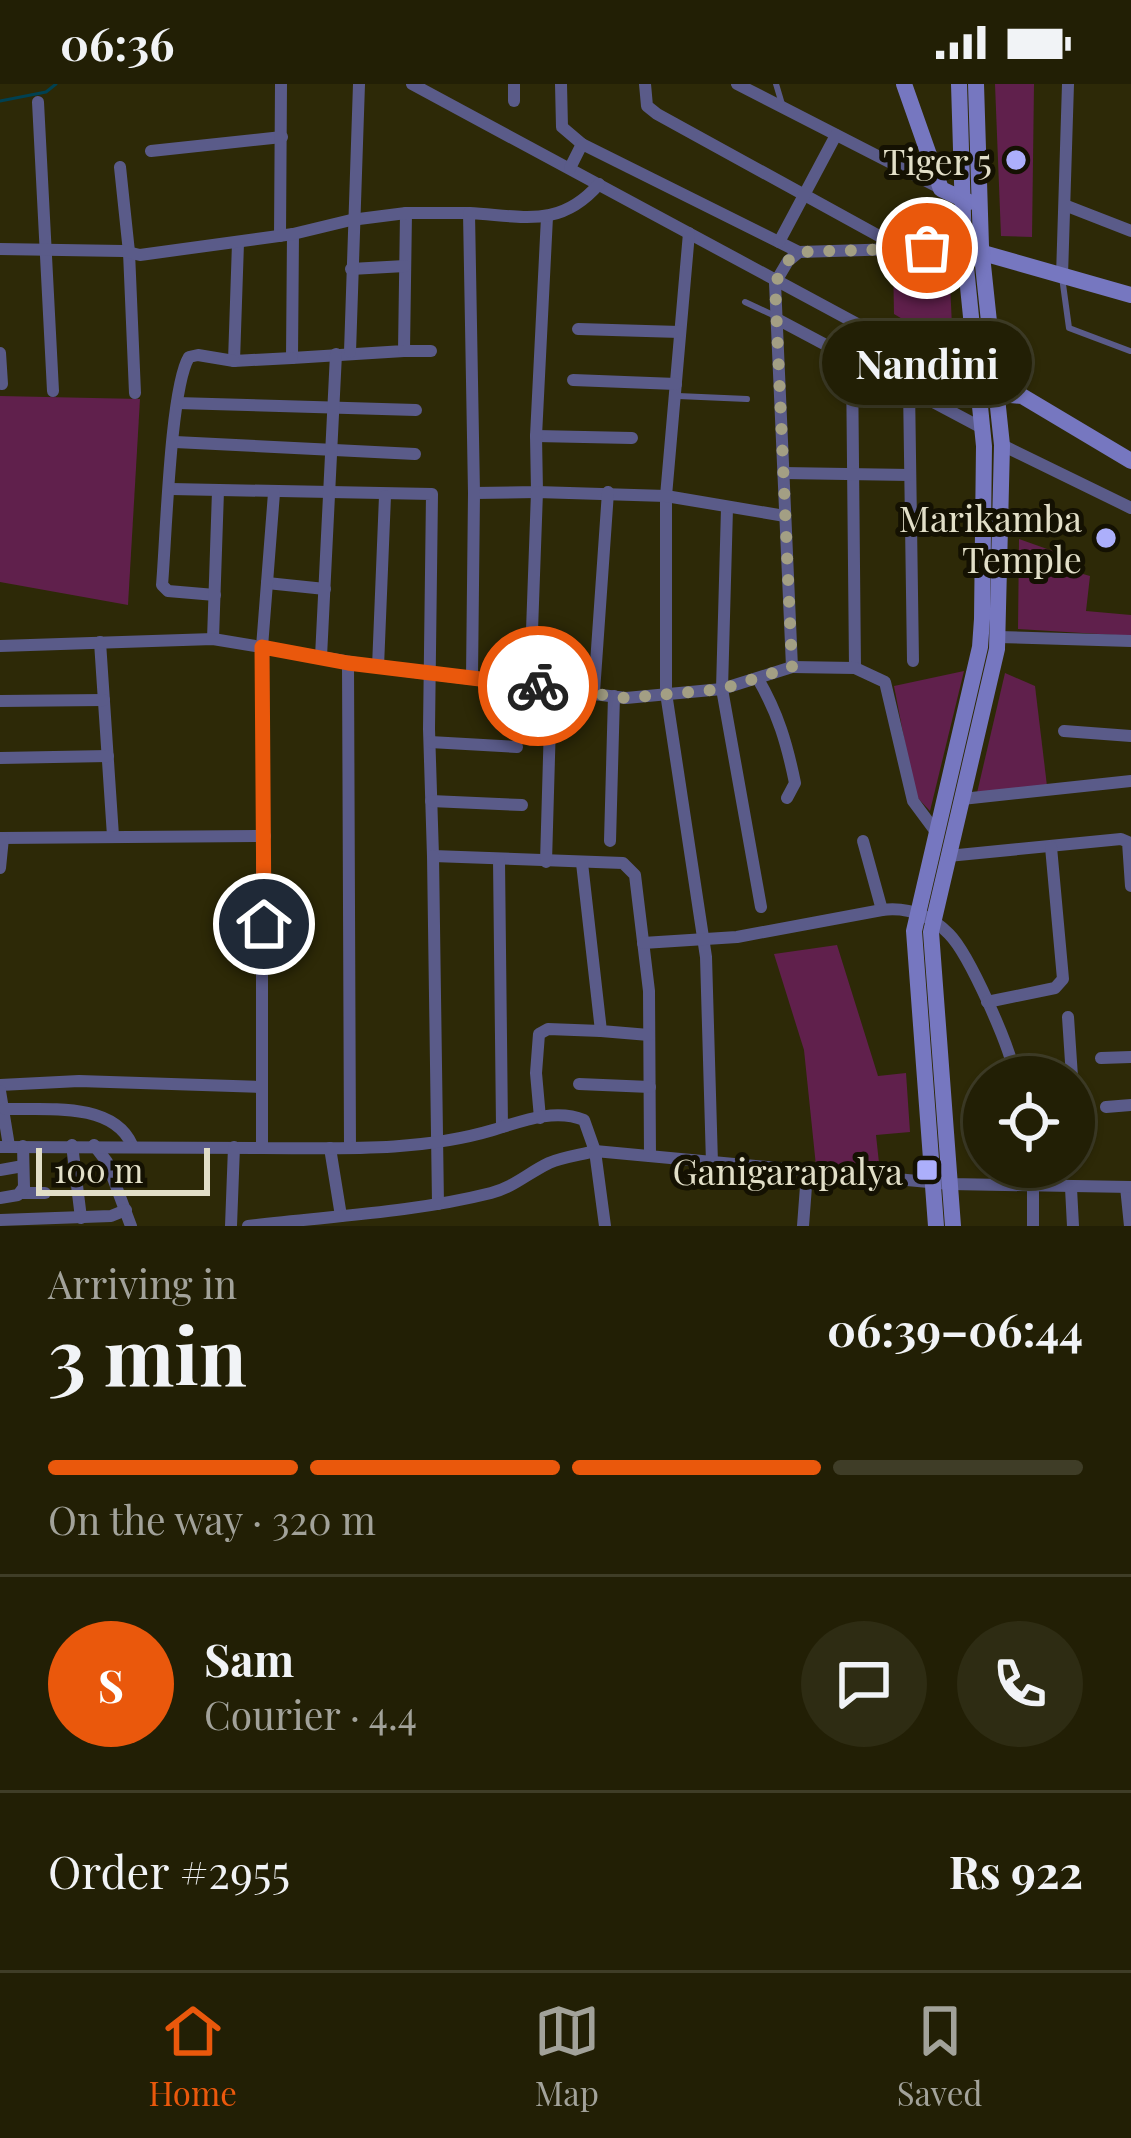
<!DOCTYPE html>
<meta charset="utf-8">
<style>
:root{--surface:#221f05;--page:#2e2c13;--text:#f1f3f6;--muted:#a2a29a;--line:#3f3d27;--accent:#ea580c}
body{margin:0;font-family:"Playfair Display",serif;background:var(--page);color:var(--text);height:100vh;display:flex;flex-direction:column;font-size:45px;white-space:nowrap}
*{box-sizing:border-box;margin:0}
p{font-size:39px;color:var(--muted)}
.icon{flex:none;width:66px;height:66px;fill:none;stroke:currentColor;stroke-width:2;stroke-linecap:round;stroke-linejoin:round}
.map{position:relative;height:1142px;overflow:hidden}
.panel{display:flex;flex-direction:column;background:var(--surface);flex:1}
.panel>*{flex:none}
.fabs{position:absolute;left:963px;top:972px;display:grid;gap:24px}
.fabs a{display:grid;place-items:center;width:132px;height:132px;border-radius:50%;background:var(--surface);box-shadow:0 3px 9px #0004,0 0 0 3px var(--line);font-size:60px}
.scale{position:absolute;left:36px;bottom:30px;width:174px;box-sizing:border-box;padding-left:12px;border:6px solid #e2dfc8;border-top:0;font-size:33px;line-height:42px;white-space:nowrap;color:#e2dfc8;-webkit-text-stroke:9px #141102;paint-order:stroke}
.pin{position:absolute;display:grid;place-items:center;width:102px;height:102px;color:#fff;margin:-51px;border:6px solid #fff;border-radius:50%;box-shadow:0 3px 12px #0007}
.courier{position:absolute;display:grid;place-items:center;width:120px;height:120px;margin:-60px;border:9px solid #ea580c;border-radius:50%;background:#fff;color:#222;box-shadow:0 3px 15px #0007}
.bubble{position:absolute;height:84px;border-radius:42px;background:var(--surface);box-shadow:0 3px 9px #0004,0 0 0 3px var(--line);font-size:39px;font-weight:700;line-height:84px;text-align:center}
.summary em{font-style:normal;font-weight:700}
.summary div{display:flex;flex-direction:column-reverse}
.summary{display:flex;align-items:center;justify-content:space-between;height:204px;padding:0 48px}
h1{font-size:78px;font-weight:700;line-height:90px}
.bar{display:grid;grid-template-columns:repeat(4,1fr);gap:18px 12px;align-content:center;height:144px;padding:0 48px}
.bar i{height:15px;border-radius:9px;background:var(--line)}
.bar .current{background:var(--accent)}
.bar p{grid-column:span 4}
.line{display:flex;align-items:center;gap:30px;padding:0 48px;border-top:3px solid var(--line)}
.line div{flex:1}
.round{display:grid;place-items:center;flex:none;width:126px;height:126px;border-radius:63px;background:var(--page)}
.status{display:flex;justify-content:space-between;align-items:center;height:84px;padding:0 60px;background:var(--surface);direction:ltr}
.status svg{height:33px;fill:currentColor}
.menu{display:flex;justify-content:space-around;align-items:center;height:168px;border-top:3px solid var(--line);background:var(--surface);font-size:33px;color:var(--muted)}
.menu a{display:grid;justify-items:center;gap:6px}
.menu .current{color:var(--accent)}
.map>svg:first-child{display:block}
.green{fill:#60204c}
.lines{fill:none;stroke-linecap:round;stroke-linejoin:round}
.stream{stroke:#004152;stroke-width:3}
.lane{stroke:#5a5b89;stroke-width:6}
.street{stroke:#5a5b89;stroke-width:12}
.secondary{stroke:#7677c0;stroke-width:16}
.done{stroke:#a39f84;stroke-width:12;stroke-dasharray:0 21.6}
.route{stroke:#ea580c;stroke-width:15}
.poi-dot{fill:#acaffb;stroke:#141102;stroke-width:4.5}
.labels{text-anchor:middle;dominant-baseline:central;stroke-width:10;stroke-linejoin:round;paint-order:stroke}
.poi-label{font-size:36px;fill:#e2dfc8;stroke:#141102;text-anchor:end}
</style>
<div class="status"><b>06:36</b><svg viewBox="0 0 49 12"><path d="M0 12V9h3v3zM5 12V6h3v6zM10 12V3h3v9zM15 12V0h3v12zM26 1h20v11H26zM47 4h2v5h-2z"/></svg></div>
<div class="map">
<svg width="1131" height="1142" viewBox="0 0 1131 1142">
<rect width="100%" height="100%" fill="#2d2907"/>
<g class="green">
<polygon points="995,0 1034,0 1032,153 1001,152"/>
<polygon points="893,175 949,176 953,265 894,230"/>
<polygon points="0,312 140,315 128,521 0,498"/>
<polygon points="1019,455 1078,476 1076,488 1090,492 1086,527 1131,531 1131,552 1018,545"/>
<polygon points="964,587 930,727 915,711 894,602"/>
<polygon points="1005,589 1035,602 1047,702 977,709"/>
<polygon points="837,861 878,992 906,989 910,1048 876,1051 879,1079 816,1082 804,966 774,870"/>
</g>
<g class="lines">
<polyline class="stream" points="0,17 46,8 56,0"/>
<g class="lane">
<polyline points="776,0 782,20"/>
<polyline points="1062,193 1069,244 1130,267"/>
<polyline points="745,218 773,231"/>
<polyline points="678,312 747,315"/>
</g>
<g class="street">
<polyline points="412,0 976,304"/>
<polyline points="561,0 562,43 582,60"/>
<polyline points="645,0 647,22 657,30 899,163"/>
<polyline points="737,0 940,104"/>
<polyline points="514,17 514,0"/>
<polyline points="38,18 53,307"/>
<polyline points="151,67 282,53"/>
<polyline points="120,83 129,168 135,309"/>
<polyline points="570,84 582,60 799,168"/>
<polyline points="1067,122 1131,147"/>
<polyline points="689,149 666,412 666,609 706,873 712,1079"/>
<polyline points="293,150 292,274 404,267 406,129"/>
<polyline points="280,152 281,0"/>
<polyline points="779,158 836,51"/>
<polyline points="238,159 234,277 292,274"/>
<polyline points="0,165 123,167 140,171 293,150 351,136 406,129 469,129"/>
<polyline points="351,185 405,182"/>
<polyline points="1062,192 1068,0"/>
<polyline points="777,235 982,344"/>
<polyline points="578,245 680,248"/>
<polyline points="404,267 431,267"/>
<polyline points="350,268 359,0"/>
<polyline points="0,269 2,300"/>
<polyline points="852,276 855,584"/>
<polyline points="573,296 676,300"/>
<polyline points="909,303 913,577"/>
<polyline points="177,319 416,326"/>
<polyline points="536,352 632,354"/>
<polyline points="175,358 415,370"/>
<polyline points="1002,361 1131,424"/>
<polyline points="783,389 910,391"/>
<polyline points="171,405 432,410 429,645 433,772 623,779 635,791 649,907 650,1072"/>
<polyline points="474,409 537,408 536,352 547,133"/>
<polyline points="727,424 722,605 761,823"/>
<polyline points="267,499 325,505"/>
<path d="M 215,511 L 168,507 L 162,501 C 166,456 170,304 189,273 L 198,271 L 234,277"/>
<polyline points="998,553 1131,557"/>
<polyline points="213,555 218,407"/>
<polyline points="100,558 113,752"/>
<polyline points="0,562 213,555 398,586 626,614 722,605 792,583 775,199 788,177 799,168 964,163"/>
<polyline points="321,573 336,270"/>
<polyline points="348,579 350,1064"/>
<polyline points="378,583 385,412"/>
<polyline points="792,583 855,584 885,598 913,717 936,748"/>
<path d="M 472,594 L 474,409 L 469,129 C 523,132 560,145 599,100"/>
<path d="M 758,595 C 778,629 787,660 795,699 L 787,714"/>
<polyline points="530,602 537,408 666,412 785,432"/>
<polyline points="594,608 608,408"/>
<polyline points="0,617 104,616"/>
<polyline points="1064,647 1131,652"/>
<polyline points="430,658 517,663"/>
<polyline points="0,674 108,672"/>
<polyline points="962,715 1131,697"/>
<polyline points="431,717 522,721"/>
<polyline points="0,754 265,752"/>
<polyline points="610,757 614,612"/>
<polyline points="863,757 882,826"/>
<polyline points="433,772 438,1120"/>
<polyline points="948,772 1121,755 1128,758 1131,802"/>
<polyline points="499,776 502,1043"/>
<polyline points="546,778 551,604"/>
<polyline points="582,779 601,947 649,951"/>
<polyline points="0,784 3,754"/>
<path d="M 643,859 L 737,853 L 882,826 C 907,823 930,831 949,850 C 969,870 1011,964 1015,993"/>
<polyline points="987,918 1055,904 1063,895 1051,763"/>
<polyline points="1068,933 1072,993"/>
<polyline points="1101,974 1131,973"/>
<polyline points="579,1000 650,1003"/>
<polyline points="0,1001 79,997 262,1003"/>
<polyline points="0,1007 9,1062"/>
<polyline points="1106,1023 1131,1021"/>
<polyline points="1074,1024 1074,1041"/>
<path d="M 5,1025 C 45,1026 113,1017 132,1061"/>
<polyline points="540,1034 536,989 539,950 548,945 601,947"/>
<polyline points="72,1061 81,1134"/>
<polyline points="94,1061 107,1078 131,1142"/>
<polyline points="0,1063 262,1064"/>
<polyline points="330,1064 341,1132"/>
<polyline points="1022,1083 1023,1101"/>
<polyline points="0,1086 23,1082"/>
<polyline points="1033,1101 1033,1142"/>
<polyline points="1126,1103 1130,1142"/>
<polyline points="1071,1104 1073,1142"/>
<polyline points="21,1109 45,1109"/>
<polyline points="0,1114 18,1111 24,1103 23,1062"/>
<polyline points="0,1136 111,1132 126,1126"/>
<polyline points="231,1142 234,1063"/>
<path d="M 248,1142 C 329,1132 411,1129 491,1109 C 514,1103 528,1089 549,1079 C 563,1073 580,1071 595,1067 L 584,1036 C 555,1024 522,1037 493,1046 C 419,1068 339,1064 262,1064 L 262,563 L 274,409"/>
<polyline points="605,1142 595,1067 950,1100 1131,1103"/>
<polyline points="803,1142 807,1089"/>
</g>
<g class="secondary">
<polyline points="904,0 941,105 969,118"/>
<polyline points="976,167 1131,211"/>
<polyline points="988,309 1022,312 1131,377"/>
<polyline points="936,1142 914,847 980,563 982,535 984,362 964,163 959,0"/>
<polyline points="953,1142 931,848 997,565 1002,361 981,162 976,0"/>
</g>
</g>
<g class="lines">
<polyline class="done" points="538,602 626,614 722,605 792,583 775,199 788,177 800,168 927,164"/>
<polyline class="route" points="264,840 262,563 348,579 538,602"/>
</g>
<g class="poi-dot">
<circle cx="1016" cy="76" r="12"/>
<circle cx="1106" cy="454" r="12"/>
<rect x="915" y="1074" width="24" height="24" rx="6"/>
</g>
<g class="labels">
<g class="poi-label">
<text x="992" y="76">Tiger 5</text>
<text x="1082" y="433">Marikamba<tspan x="1082" dy="41">Temple</tspan></text>
<text x="903" y="1086">Ganigarapalya</text>
</g>
</g>
</svg>
<div class="fabs">
<a><svg class="icon" aria-label="locate" viewBox="0 0 24 24"><circle cx="12" cy="12" r="6"/><path d="M12 2v4M12 18v4M2 12h4M18 12h4"/></svg></a>
</div>
<div class="scale">100 m</div>
<div class="pin" style="left:927px;top:164px;background:#ea580c"><svg class="icon" aria-label="bag" viewBox="0 0 24 24"><path d="M5 8h14l-1 12H6zM9 8a3 3 0 0 1 6 0"/></svg></div>
<div class="pin" style="left:264px;top:840px;background:#1f2937"><svg class="icon" aria-label="home" viewBox="0 0 24 24"><path d="M3 11l9-7 9 7M6 9v11h12V9"/></svg></div>
<div class="courier" style="left:538px;top:602px"><svg class="icon" aria-label="bike" viewBox="0 0 24 24"><circle cx="6" cy="16" r="4"/><circle cx="18" cy="16" r="4"/><path d="M6 16l4-8h5l3 8M10 8l3 8H6M13 5h3"/></svg></div>
<div class="bubble" style="left:822px;top:237px;width:210px">Nandini</div>
</div>
<section class="panel">
<div class="summary"><div><h1>3 min</h1><p>Arriving in</p></div><em>06:39–06:44</em></div>
<div class="bar"><i class="current"></i><i class="current"></i><i class="current"></i><i></i><p>On the way · 320 m</p></div>
<div class="line" style="height:216px"><b class="round" style="background:var(--accent);color:#fff">S</b><div><b>Sam</b><p>Courier · 4.4</p></div><a class="round"><svg class="icon" aria-label="chat" viewBox="0 0 24 24"><path d="M4 5h16v11H9l-5 4z"/></svg></a><a class="round"><svg class="icon" aria-label="phone" viewBox="0 0 24 24"><path d="M5 4h4l2 5-3 2q2 4 5 5l2-3 5 2v4C11 20 4 13 5 4z"/></svg></a></div>
<div class="line" style="height:156px"><div>Order #2955</div><b>Rs 922</b></div>
</section>
<nav class="menu">
<a class="current"><svg class="icon" aria-label="home" viewBox="0 0 24 24"><path d="M3 11l9-7 9 7M6 9v11h12V9"/></svg>Home</a>
<a><svg class="icon" aria-label="map" viewBox="0 0 24 24"><path d="M3 6l6-2 6 2 6-2v14l-6 2-6-2-6 2zM9 4v14M15 6v14"/></svg>Map</a>
<a><svg class="icon" aria-label="saved" viewBox="0 0 24 24"><path d="M7 4h10v16l-5-4-5 4z"/></svg>Saved</a>
</nav>
